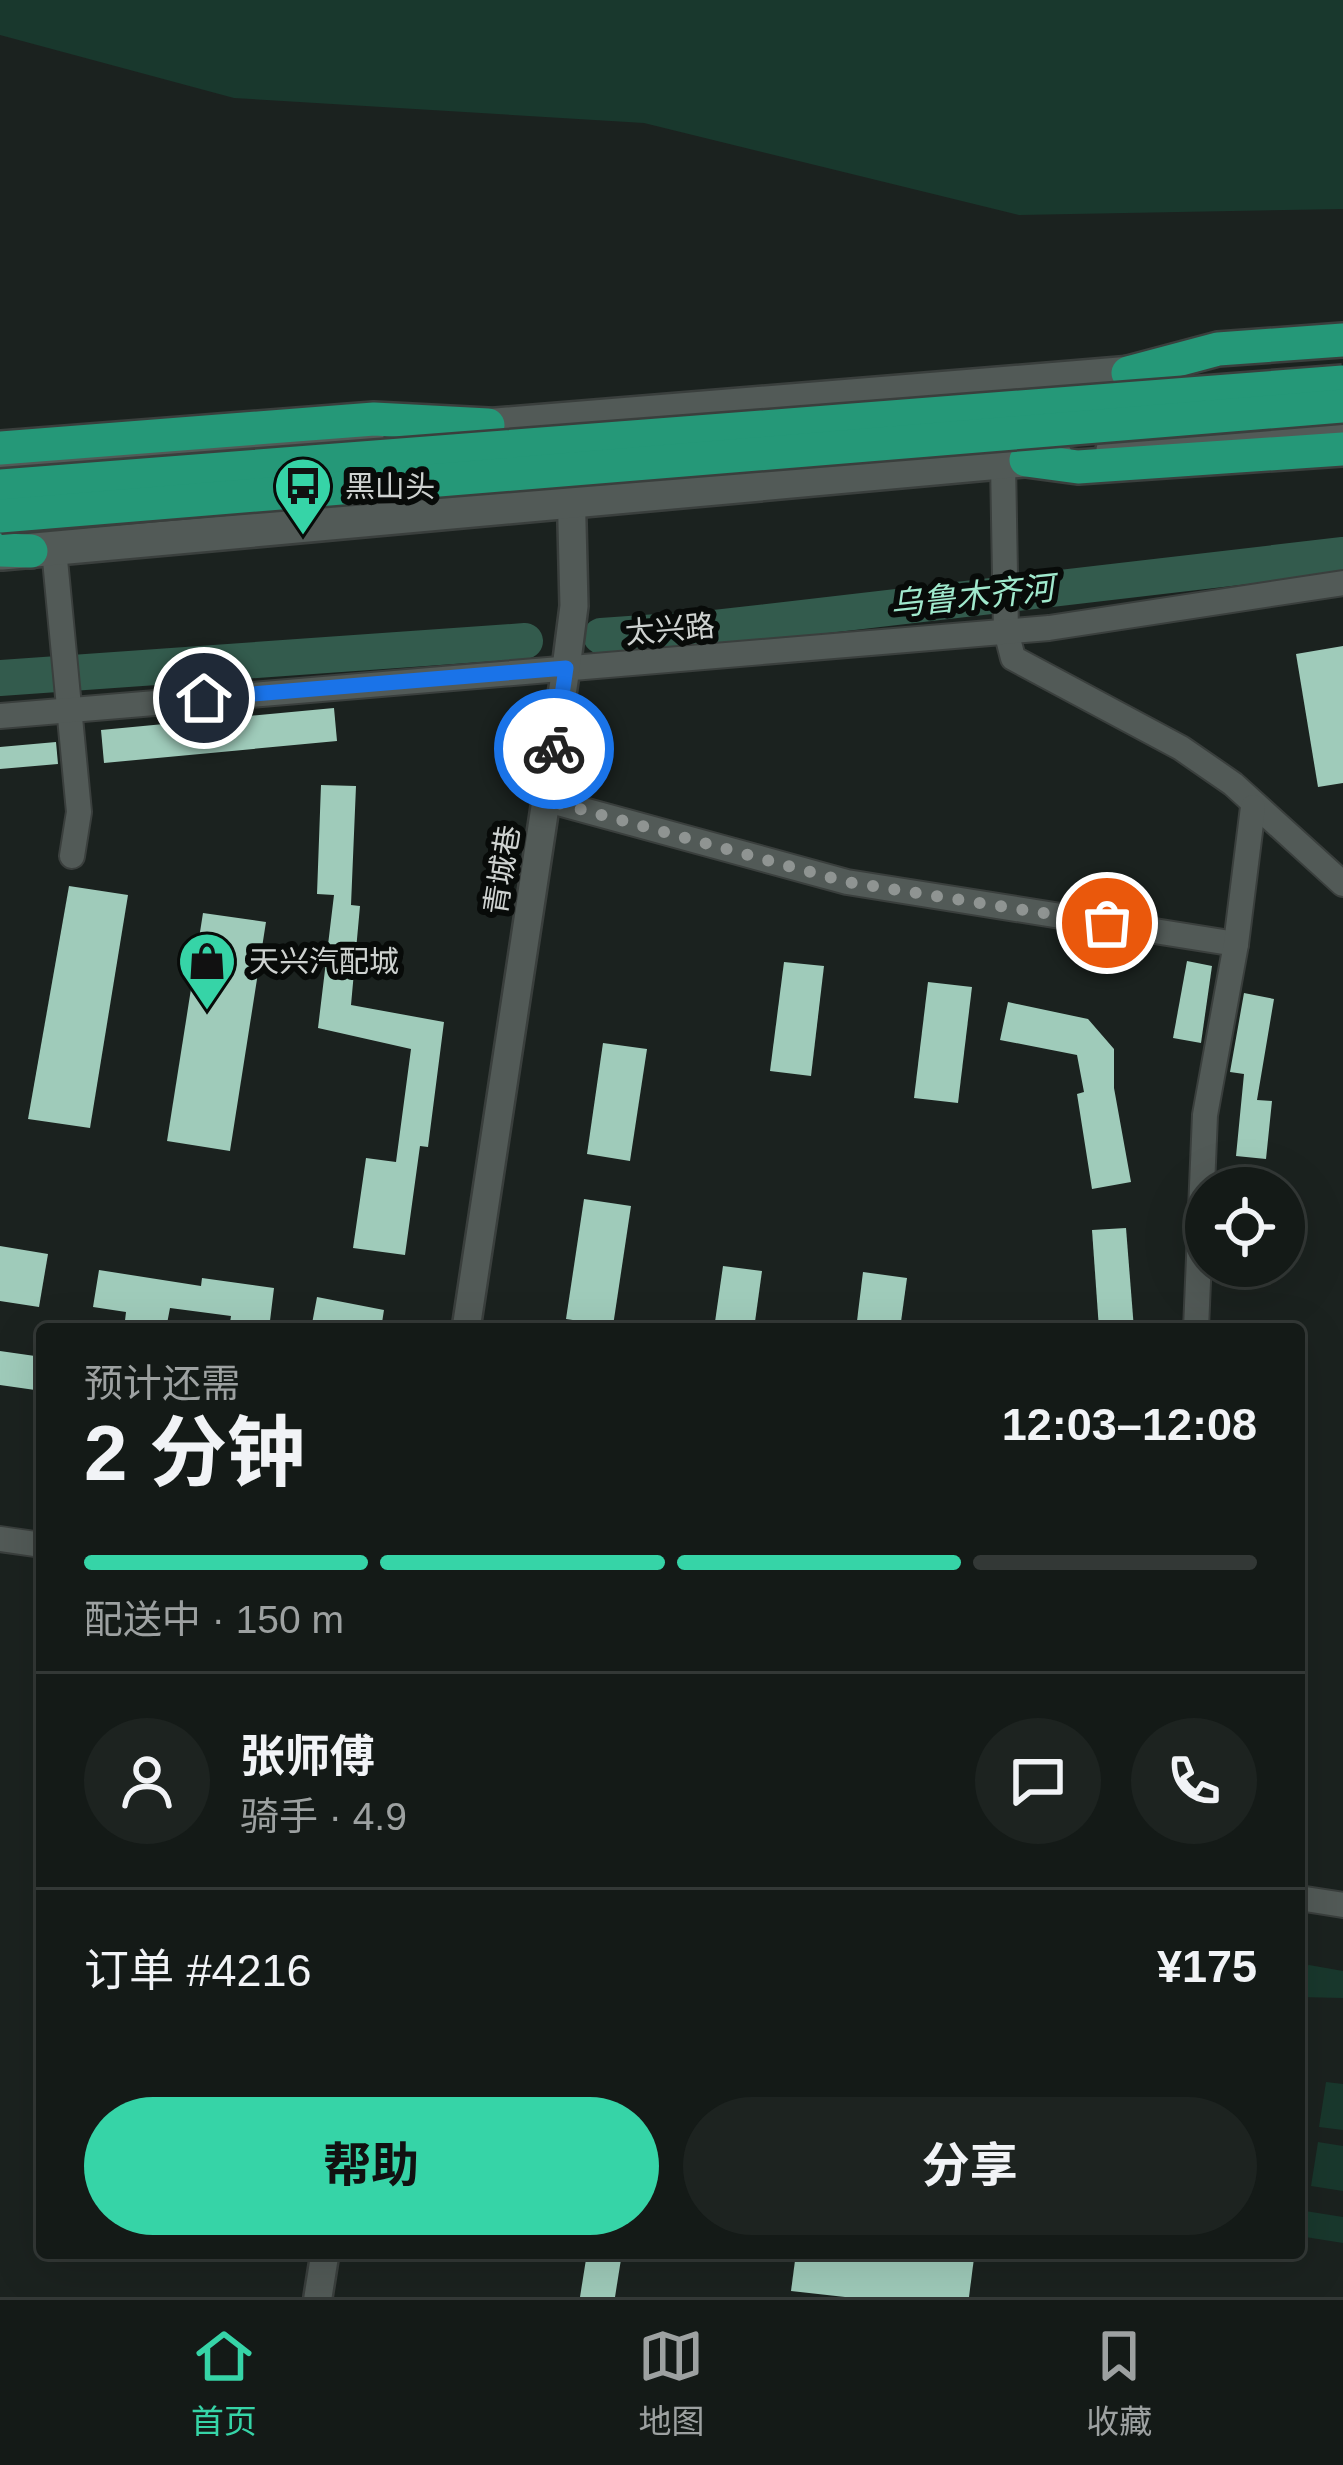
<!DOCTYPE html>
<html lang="zh">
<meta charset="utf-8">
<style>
:root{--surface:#141a17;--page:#1d2320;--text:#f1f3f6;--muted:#9da1a1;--line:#333836;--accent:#36d4a7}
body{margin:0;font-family:Arial,"Noto Sans SC",sans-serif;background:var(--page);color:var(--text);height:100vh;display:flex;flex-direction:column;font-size:45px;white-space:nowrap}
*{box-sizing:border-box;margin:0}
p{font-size:39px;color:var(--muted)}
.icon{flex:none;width:66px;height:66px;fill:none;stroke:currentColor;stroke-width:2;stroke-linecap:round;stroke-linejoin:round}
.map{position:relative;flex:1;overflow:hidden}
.sheet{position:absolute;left:36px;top:1323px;width:1269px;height:936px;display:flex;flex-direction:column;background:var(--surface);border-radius:12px;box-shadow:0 12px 48px #0002,0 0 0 3px var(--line)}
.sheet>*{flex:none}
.tools{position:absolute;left:1185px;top:1167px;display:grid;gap:24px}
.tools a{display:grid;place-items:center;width:120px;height:120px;border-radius:50%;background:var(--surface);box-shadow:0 12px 48px #0002,0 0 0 3px var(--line);font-size:60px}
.pin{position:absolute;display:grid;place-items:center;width:102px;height:102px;color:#fff;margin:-51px;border:6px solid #fff;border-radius:50%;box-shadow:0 3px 12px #0007}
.courier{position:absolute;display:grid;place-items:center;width:120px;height:120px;margin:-60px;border:9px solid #1a73e8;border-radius:50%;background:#fff;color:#222;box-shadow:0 3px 15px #0007}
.summary em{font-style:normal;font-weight:700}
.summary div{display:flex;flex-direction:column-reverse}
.summary{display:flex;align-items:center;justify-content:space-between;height:204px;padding:0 48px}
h1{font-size:78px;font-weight:700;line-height:90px}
.bar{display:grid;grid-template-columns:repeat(4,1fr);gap:18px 12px;align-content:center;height:144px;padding:0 48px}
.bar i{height:15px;border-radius:9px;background:var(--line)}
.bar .current{background:var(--accent)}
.bar p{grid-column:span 4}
.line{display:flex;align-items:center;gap:30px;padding:0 48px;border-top:3px solid var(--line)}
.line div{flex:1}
.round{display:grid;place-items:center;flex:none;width:126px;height:126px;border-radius:63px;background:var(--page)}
.action{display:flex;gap:24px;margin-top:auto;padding:24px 48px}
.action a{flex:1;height:138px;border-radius:72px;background:var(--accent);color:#111;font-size:48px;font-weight:700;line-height:138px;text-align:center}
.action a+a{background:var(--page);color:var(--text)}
.tab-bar{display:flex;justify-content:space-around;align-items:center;height:168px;border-top:3px solid var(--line);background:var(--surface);font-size:33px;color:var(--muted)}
.tab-bar a{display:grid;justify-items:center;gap:6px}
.tab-bar .current{color:var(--accent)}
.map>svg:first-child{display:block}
.green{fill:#19382d}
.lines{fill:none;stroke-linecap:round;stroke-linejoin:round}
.river{stroke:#335b4d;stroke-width:36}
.building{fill:#9fcbba}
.minor-casing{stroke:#3a3f3d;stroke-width:28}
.tertiary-casing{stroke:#3a3f3d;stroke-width:32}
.secondary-casing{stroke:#3a3f3d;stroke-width:38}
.trunk-casing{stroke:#3a3f3d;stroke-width:38}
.minor{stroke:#525a57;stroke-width:24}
.tertiary{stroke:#525a57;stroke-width:27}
.secondary{stroke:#525a57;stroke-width:33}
.trunk{stroke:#259878;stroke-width:33}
.trunk-bridge-casing{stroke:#3a3f3d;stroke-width:38;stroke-linecap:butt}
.trunk-bridge{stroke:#259878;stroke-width:33}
.done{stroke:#8f9492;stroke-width:12;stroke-dasharray:0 21.6}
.route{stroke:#1a73e8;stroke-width:15}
.labels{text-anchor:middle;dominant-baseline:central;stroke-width:12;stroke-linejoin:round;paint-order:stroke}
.poi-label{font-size:30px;fill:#ced2d0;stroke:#080b09;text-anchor:start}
.street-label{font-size:30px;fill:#ced2d0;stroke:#080b09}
.water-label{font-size:33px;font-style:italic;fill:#a0e9cd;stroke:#080b09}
</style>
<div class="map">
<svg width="1343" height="2297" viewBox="0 0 1343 2297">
<rect width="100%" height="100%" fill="#1b221f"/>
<g class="green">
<polygon points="0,0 1343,0 1343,209 1019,215 644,123 234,98 0,35"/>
<polygon points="1309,1965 1343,1971 1343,1998 1299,1997 1299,1968"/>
<polygon points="1326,2082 1343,2084 1343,2130 1319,2127"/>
<polygon points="1318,2142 1343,2146 1343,2191 1311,2186"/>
<polygon points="1299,2210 1343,2217 1343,2243 1299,2236"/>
</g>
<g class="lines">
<g class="river">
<polyline points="601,636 715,628 1343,555"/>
<polyline points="0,678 525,641"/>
</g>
</g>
<g class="building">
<polygon points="1343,646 1343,783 1318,787 1296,654"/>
<polygon points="334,708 337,741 104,763 101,730"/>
<polygon points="56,742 58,764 0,769 0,747"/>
<polygon points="321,785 356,786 351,905 360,906 351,1005 444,1022 428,1147 420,1146 405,1255 353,1248 366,1158 396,1162 411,1049 318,1028 334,895 317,894"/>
<polygon points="69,886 128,895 90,1128 28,1119"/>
<polygon points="203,913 266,922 230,1151 167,1141"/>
<polygon points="1187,961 1212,966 1201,1043 1173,1038"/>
<polygon points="784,962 824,966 811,1076 770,1071"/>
<polygon points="928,982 972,987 958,1103 914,1098"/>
<polygon points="1244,993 1274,999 1257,1100 1272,1101 1266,1159 1236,1156 1244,1074 1230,1072"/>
<polygon points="1008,1002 1088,1019 1114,1049 1114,1088 1131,1182 1092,1189 1077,1094 1084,1092 1077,1055 1000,1040"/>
<polygon points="603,1043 647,1049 630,1161 587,1154"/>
<polygon points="584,1199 631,1206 613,1326 566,1319"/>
<polygon points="1126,1228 1134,1329 1099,1329 1092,1230"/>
<polygon points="0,1246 48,1254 39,1307 0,1301"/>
<polygon points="723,1266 762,1271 754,1329 714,1329"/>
<polygon points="99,1270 201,1286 202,1278 274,1288 269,1329 229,1329 231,1316 170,1308 166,1329 124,1329 126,1312 93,1307"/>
<polygon points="863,1272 907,1278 900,1329 856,1329"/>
<polygon points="317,1297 384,1310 381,1329 311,1329"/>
<polygon points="0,1351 42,1357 42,1391 0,1385"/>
<polygon points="587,2253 622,2253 615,2297 580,2297"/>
<polygon points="796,2253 974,2258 969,2297 845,2297 791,2291"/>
</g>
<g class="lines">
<g class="minor-casing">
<g id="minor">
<polyline points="1003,463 1006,631 1013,658 1181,748 1233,784 1343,884"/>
<polyline points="54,549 79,812 72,856"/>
<polyline points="0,716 1049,628 1343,583"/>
<polyline points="547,800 847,882 1236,944"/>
<polyline points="1196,1329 1205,1115 1236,944 1253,807"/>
<polyline points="0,1539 42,1545"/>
<polyline points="1299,1898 1343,1905"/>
</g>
</g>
<g class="tertiary-casing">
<g id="tertiary">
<polyline points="466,1329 566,668 574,606 571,483"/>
<polyline points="318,2297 325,2253"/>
</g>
</g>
<g class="secondary-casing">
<g id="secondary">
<polyline points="460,428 1156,371"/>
<polyline points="1113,450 1343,424"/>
<polyline points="0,465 367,436"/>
<polyline points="2,553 1056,457"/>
</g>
</g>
<g class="trunk-casing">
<g id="trunk">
<polyline points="1128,373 1218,349 1343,340"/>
<polyline points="0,448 374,419 488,425"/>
<polyline points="1026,460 1078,467 1343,449"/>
<polyline points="0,550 31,551"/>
</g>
</g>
<use href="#minor" class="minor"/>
<use href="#tertiary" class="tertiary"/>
<use href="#secondary" class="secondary"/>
<use href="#trunk" class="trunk"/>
<g class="trunk-bridge-casing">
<g id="trunk-bridge">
<polyline points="0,486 1343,382"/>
<polyline points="0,516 1343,406"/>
</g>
</g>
<use href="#trunk-bridge" class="trunk-bridge"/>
</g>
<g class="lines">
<polyline class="done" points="554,749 547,800 847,882 1107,923"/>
<polyline class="route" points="204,698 566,668 554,749"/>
</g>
<defs>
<g id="bus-pin" transform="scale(3)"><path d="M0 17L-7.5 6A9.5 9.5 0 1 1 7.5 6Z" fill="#36d4a7" stroke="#080b09"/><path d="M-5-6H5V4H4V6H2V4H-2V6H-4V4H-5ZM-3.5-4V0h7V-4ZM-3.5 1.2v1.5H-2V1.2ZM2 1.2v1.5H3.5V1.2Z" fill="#111"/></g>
<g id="shop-pin" transform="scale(3)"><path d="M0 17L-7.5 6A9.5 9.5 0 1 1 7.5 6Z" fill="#36d4a7" stroke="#080b09"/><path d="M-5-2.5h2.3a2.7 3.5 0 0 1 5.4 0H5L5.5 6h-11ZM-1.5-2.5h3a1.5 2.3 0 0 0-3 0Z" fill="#111"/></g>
</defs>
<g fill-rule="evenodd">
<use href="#bus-pin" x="303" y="486"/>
<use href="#shop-pin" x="207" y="961"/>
</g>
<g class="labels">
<g class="poi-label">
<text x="345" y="486">黑山头</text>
<text x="249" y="961">天兴汽配城</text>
</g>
<g class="street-label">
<text transform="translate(670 629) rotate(-5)">太兴路</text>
<text transform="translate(502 870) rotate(-81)">青城巷</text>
</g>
<g class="water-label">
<text transform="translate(972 596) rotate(-6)">乌鲁木齐河</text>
</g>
</g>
</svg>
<div class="tools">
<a><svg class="icon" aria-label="locate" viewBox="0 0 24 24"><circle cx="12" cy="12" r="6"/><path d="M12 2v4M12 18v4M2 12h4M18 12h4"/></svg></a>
</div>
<div class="pin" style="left:1107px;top:923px;background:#ea580c"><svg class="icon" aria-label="bag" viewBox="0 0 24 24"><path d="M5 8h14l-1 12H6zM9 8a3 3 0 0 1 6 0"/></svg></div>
<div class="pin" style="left:204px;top:698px;background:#1f2937"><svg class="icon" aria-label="home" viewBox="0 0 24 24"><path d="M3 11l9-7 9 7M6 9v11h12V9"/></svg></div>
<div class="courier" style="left:554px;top:749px"><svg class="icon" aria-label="bike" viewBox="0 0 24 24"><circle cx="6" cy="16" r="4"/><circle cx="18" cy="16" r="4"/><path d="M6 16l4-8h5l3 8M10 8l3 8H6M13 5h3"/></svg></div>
<section class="sheet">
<div class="summary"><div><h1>2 分钟</h1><p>预计还需</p></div><em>12:03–12:08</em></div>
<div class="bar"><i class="current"></i><i class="current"></i><i class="current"></i><i></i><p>配送中 · 150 m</p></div>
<div class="line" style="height:216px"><a class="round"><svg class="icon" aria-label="person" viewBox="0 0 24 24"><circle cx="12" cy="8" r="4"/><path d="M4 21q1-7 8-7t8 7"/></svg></a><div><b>张师傅</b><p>骑手 · 4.9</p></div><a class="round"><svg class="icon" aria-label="chat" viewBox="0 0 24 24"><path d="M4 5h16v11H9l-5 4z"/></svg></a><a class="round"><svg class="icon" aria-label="phone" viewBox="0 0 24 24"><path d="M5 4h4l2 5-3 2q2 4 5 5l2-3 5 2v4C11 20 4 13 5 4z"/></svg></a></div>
<div class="line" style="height:156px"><div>订单 #4216</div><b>¥175</b></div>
<div class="action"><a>帮助</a><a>分享</a></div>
</section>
</div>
<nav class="tab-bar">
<a class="current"><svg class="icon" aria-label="home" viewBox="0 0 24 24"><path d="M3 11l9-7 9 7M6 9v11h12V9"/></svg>首页</a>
<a><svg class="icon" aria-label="map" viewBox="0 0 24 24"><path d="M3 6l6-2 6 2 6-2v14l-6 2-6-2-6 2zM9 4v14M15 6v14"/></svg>地图</a>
<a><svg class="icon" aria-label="saved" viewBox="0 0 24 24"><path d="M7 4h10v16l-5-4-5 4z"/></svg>收藏</a>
</nav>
